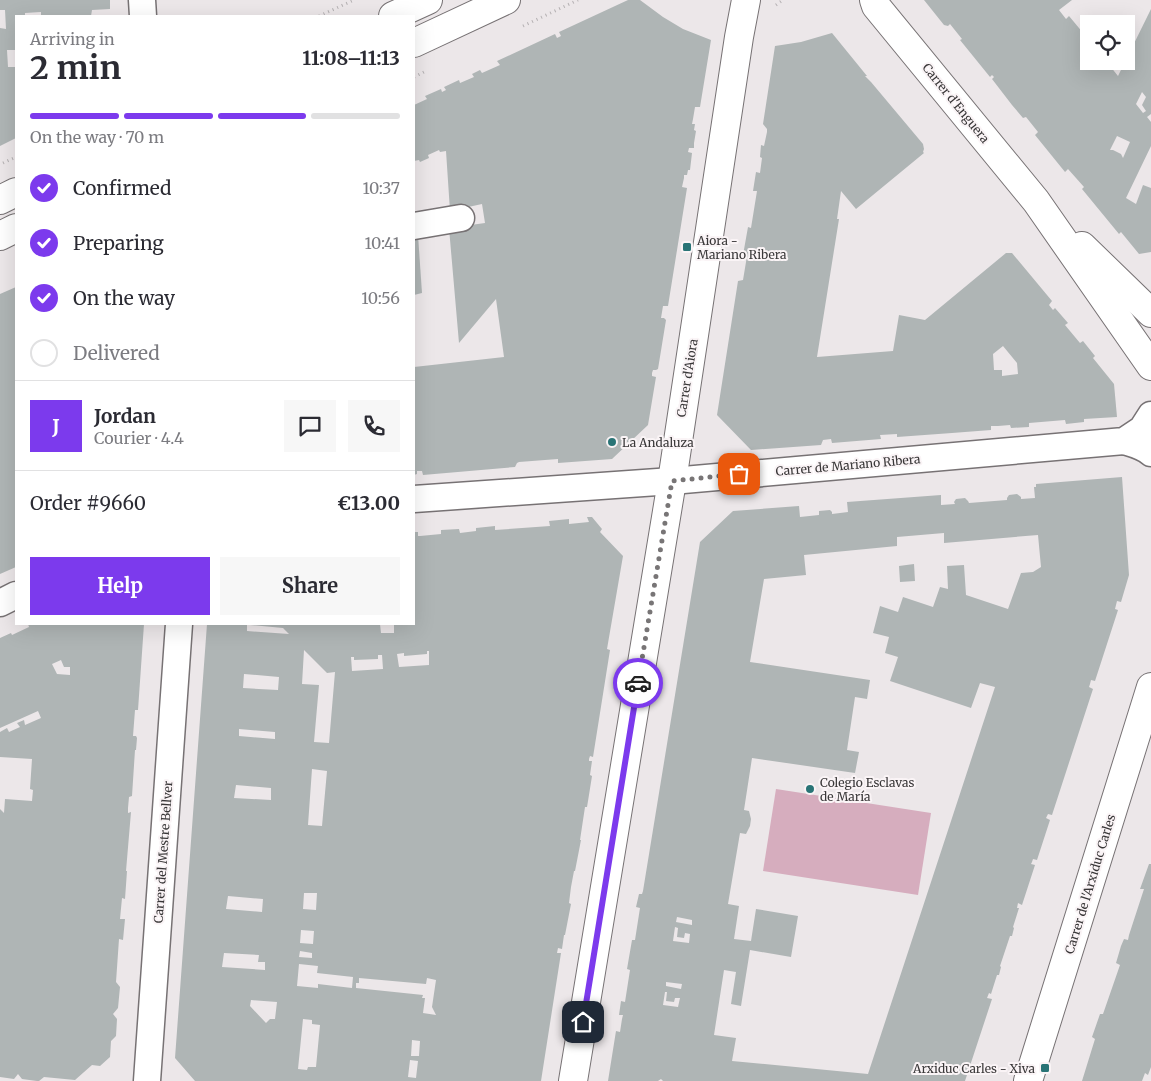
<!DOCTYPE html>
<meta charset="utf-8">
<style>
:root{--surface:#fff;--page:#f7f7f7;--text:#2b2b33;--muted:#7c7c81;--line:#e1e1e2;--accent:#7c3aed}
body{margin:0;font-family:Merriweather,serif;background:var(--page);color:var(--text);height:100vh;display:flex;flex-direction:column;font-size:19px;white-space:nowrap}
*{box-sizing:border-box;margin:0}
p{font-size:16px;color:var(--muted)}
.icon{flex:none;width:28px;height:28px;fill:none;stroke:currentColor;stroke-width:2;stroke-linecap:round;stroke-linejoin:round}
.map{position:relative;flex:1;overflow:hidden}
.sheet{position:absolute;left:15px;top:15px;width:400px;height:610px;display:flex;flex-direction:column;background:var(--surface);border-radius:0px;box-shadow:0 5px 20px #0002}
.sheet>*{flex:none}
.fabs{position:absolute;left:1080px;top:15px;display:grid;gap:10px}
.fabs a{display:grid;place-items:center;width:55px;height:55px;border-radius:0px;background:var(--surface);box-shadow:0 5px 20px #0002;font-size:25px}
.pin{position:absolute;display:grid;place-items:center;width:42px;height:42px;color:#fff;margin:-21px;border-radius:10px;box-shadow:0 2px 8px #0006}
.courier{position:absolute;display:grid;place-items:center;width:50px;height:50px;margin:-25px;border:4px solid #7c3aed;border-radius:50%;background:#fff;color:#222;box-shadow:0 1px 6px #0007}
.overview em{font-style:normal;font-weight:700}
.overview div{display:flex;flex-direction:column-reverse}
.overview{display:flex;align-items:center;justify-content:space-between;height:85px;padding:0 15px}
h1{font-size:32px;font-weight:700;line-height:38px}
.bar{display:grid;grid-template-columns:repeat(4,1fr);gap:8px 5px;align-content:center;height:60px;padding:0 15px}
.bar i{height:6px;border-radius:4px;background:var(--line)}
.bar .current{background:var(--accent)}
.bar p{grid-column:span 4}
.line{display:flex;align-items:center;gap:12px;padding:0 15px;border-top:1px solid var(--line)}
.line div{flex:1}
.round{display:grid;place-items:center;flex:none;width:52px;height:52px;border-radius:0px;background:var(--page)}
ol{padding:0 15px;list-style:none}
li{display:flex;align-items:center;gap:15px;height:55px}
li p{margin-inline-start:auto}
li .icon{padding:5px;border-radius:50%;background:var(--accent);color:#fff;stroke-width:4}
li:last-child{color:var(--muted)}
li i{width:28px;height:28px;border:2px solid var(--line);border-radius:50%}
.action{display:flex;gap:10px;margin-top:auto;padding:10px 15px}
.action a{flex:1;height:58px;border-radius:0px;background:var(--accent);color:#fff;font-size:20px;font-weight:700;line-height:58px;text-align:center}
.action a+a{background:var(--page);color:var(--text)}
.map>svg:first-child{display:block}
.green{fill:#d6adbe}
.building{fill:#afb5b5;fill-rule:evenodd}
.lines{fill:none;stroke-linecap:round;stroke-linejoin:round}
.street-casing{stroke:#777274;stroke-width:29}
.secondary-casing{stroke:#777274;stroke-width:30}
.path{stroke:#b4b0b2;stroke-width:3;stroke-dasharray:1 4;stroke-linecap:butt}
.street{stroke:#fff;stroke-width:26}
.secondary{stroke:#fff;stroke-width:28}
.done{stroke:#787576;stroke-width:5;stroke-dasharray:0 9}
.route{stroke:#7c3aed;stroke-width:6}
.poi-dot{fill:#297476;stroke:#faf4f6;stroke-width:2}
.labels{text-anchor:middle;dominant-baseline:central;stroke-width:4;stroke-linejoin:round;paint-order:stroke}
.street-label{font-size:12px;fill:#393738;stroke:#faf4f6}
.poi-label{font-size:12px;fill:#393738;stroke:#faf4f6;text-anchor:start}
</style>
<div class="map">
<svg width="1151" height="1081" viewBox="0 0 1151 1081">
<rect width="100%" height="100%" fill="#ece7e9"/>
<polygon class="green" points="776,789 931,813 918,895 763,871"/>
<g class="building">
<polygon points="0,0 110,0 110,9 92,10 91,16 41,16 41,12 25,13 25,16 16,16 16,50 7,50 8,67 16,67 16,138 0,146 0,28 6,29 5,10 0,10"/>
<polygon points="628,0 640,0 663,17 683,29 711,40 700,107 695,107 693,119 692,124 695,124 694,130 696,131 694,143 694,148 689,148 688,152 692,153 690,170 688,170 687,175 684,175 684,178 682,187 687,188 668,306 663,306 661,318 664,318 666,320 658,369 656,370 653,370 652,373 652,376 656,377 648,425 612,459 558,463 558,459 519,462 517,463 515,467 423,475 422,471 417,471 417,474 414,475 414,367 504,357 496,299 459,343 449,228 485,223 482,204 450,211 446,151 440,152 439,150 428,155 429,158 420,162 419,160 414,161 414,105 427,99 425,96 441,89 442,92 446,90 444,87 459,80 460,83 474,77 472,74 480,70 482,73 500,65 497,61 555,34 557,38 561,36 559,32"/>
<path d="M 924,0 L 1072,0 L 1059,10 L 1066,19 L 1069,16 L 1089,40 L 1089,61 L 1106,61 L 1118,76 L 1151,9 L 1151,114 L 1147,117 L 1151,122 L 1151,146 L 1126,198 L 1136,204 L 1143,185 L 1151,188 L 1151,252 L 1139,254 L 1121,232 L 1119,234 L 1082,189 L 1084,187 L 1068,169 L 1065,172 L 1035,135 L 1038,132 L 1026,117 L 1023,118 L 1012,105 L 992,79 L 994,77 L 992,75 L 990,77 L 960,40 L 962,39 L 950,24 L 948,26 L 944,25 ZM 1142,92 L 1146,97 L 1142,105 L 1146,111 L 1143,113 L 1136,104 ZM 1117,136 L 1130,142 L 1123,158 L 1121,154 L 1113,150 L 1110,150 L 1109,152 Z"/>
<path d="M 832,33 L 867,76 L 865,76 L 871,82 L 923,144 L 924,149 L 923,152 L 924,153 L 856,209 L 841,191 L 837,219 L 839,219 L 817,357 L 893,351 L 899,315 L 925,320 L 1006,253 L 1012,253 L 1052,301 L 1049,305 L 1053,310 L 1055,308 L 1068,323 L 1065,325 L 1080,343 L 1083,341 L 1095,356 L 1093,358 L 1114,384 L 1117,417 L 1084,419 L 1084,422 L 1066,424 L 1065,420 L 1029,423 L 1029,427 L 1011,428 L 1010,425 L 998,426 L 991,426 L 991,430 L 952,433 L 897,437 L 897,434 L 880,435 L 881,439 L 832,443 L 831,439 L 823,440 L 821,445 L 751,450 L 717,415 L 738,281 L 743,280 L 747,256 L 743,255 L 748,227 L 751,228 L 757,191 L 753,191 L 756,172 L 760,173 L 762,158 L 760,157 L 761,145 L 764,146 L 767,132 L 767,129 L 763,124 L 775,46 L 801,42 ZM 1003,346 L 1017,363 L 1018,374 L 1002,376 L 1002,370 L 994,370 L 993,354 Z"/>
<polygon points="418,235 422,293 414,295 414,236"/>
<polygon points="16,287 16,567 0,574 0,294"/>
<path d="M 1122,477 L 1129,575 L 1121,602 L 1117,601 L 1115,609 L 1118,610 L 1095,681 L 1091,680 L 1090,684 L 1089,687 L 1093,689 L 1052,815 L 1048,814 L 1046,818 L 1050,820 L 1037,860 L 1033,859 L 1032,862 L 1031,864 L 1035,865 L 1022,905 L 1018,903 L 1017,908 L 1019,908 L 1013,927 L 1014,928 L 1012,936 L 1010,936 L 1000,966 L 1001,967 L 999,975 L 997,975 L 991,994 L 989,993 L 987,998 L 992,999 L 965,1081 L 663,1081 L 661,1079 L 658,1081 L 608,1081 L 616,1031 L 620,1032 L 622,1019 L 623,1015 L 619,1015 L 621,1001 L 625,1002 L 630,970 L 627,969 L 632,940 L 635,940 L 640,908 L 636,907 L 639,894 L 642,894 L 643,891 L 700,542 L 733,511 L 799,506 L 800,517 L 819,515 L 819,511 L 830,510 L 832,512 L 832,514 L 848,512 L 847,502 L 941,495 L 941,505 L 955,504 L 954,502 L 956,499 L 965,498 L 968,501 L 969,503 L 1007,500 L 1007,498 L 1009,495 L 1017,494 L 1021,497 L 1021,499 L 1035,498 L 1034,487 L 1036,487 L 1036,484 ZM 944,533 L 944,543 L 1038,535 L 1041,567 L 1033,572 L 1021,573 L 1008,609 L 966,595 L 964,565 L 947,566 L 948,589 L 940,587 L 933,607 L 903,597 L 898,612 L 880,606 L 873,633 L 889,637 L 885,653 L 898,657 L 890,681 L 971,708 L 980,683 L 995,687 L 868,1074 L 732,1061 L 736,1038 L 714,1035 L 724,970 L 736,972 L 731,1004 L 741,1006 L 750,950 L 791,957 L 798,916 L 756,909 L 751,941 L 734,939 L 739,906 L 728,904 L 740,833 L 746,834 L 750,826 L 751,819 L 749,811 L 744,810 L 752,758 L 855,773 L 859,752 L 847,750 L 855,697 L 867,699 L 870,680 L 750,662 L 764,579 L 806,575 L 804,555 L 897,546 L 897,537 ZM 677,917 L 692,920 L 692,925 L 676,922 ZM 675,927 L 678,928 L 677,937 L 684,938 L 685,933 L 690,934 L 689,943 L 673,941 ZM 666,982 L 682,984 L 681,989 L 666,986 ZM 665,992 L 667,992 L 666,1001 L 674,1002 L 675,998 L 680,998 L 678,1007 L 663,1005 Z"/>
<path d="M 587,517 L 592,517 L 602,529 L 600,532 L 623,556 L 607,649 L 610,650 L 593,757 L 590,756 L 589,759 L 589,761 L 592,761 L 590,775 L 592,776 L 588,801 L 587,807 L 585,807 L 580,840 L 581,840 L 575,871 L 574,871 L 571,887 L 569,903 L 571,904 L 565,935 L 564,935 L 562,949 L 558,948 L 557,953 L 561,953 L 541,1081 L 195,1081 L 175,1058 L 207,624 L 247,624 L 247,631 L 289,634 L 283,628 L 250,625 L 250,624 L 380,624 L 381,633 L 394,633 L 394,624 L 414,624 L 414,532 L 418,532 L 418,536 L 420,536 L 441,534 L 441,530 L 459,529 L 460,533 L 476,531 L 476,528 L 495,526 L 495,530 L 550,526 L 549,521 L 569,519 L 569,524 L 589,522 ZM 304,650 L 327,673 L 335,672 L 329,743 L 314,742 L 319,685 L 302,684 ZM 427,651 L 429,651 L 429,665 L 399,667 L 397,654 L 404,653 L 404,656 L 427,654 ZM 378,655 L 382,655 L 383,669 L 352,671 L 351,657 L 354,657 L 354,660 L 378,659 ZM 244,674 L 279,677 L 278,690 L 243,688 ZM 239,729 L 275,732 L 275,739 L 239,736 ZM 312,769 L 327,771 L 322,826 L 308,825 ZM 236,785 L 271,788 L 271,800 L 234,798 ZM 304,893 L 317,893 L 316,910 L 303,909 ZM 228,896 L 263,899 L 262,912 L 226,909 ZM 301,930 L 314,931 L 313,944 L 300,943 ZM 300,951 L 312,953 L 312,958 L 299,957 ZM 224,953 L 259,955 L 258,962 L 265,962 L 265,970 L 222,967 ZM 299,964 L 318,966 L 317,973 L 353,977 L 352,988 L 318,984 L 318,988 L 297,986 ZM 359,978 L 426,984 L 427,978 L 436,980 L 432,1007 L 436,1015 L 423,1013 L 425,998 L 422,998 L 423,995 L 356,988 L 356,983 L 359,983 ZM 251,1000 L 277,1002 L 275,1019 L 270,1019 L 266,1023 L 250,1006 ZM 303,1019 L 312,1020 L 312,1024 L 320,1025 L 316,1067 L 308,1067 L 307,1070 L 298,1069 ZM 412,1040 L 420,1041 L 419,1056 L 411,1056 ZM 410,1060 L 418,1061 L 416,1078 L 408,1077 Z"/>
<polygon points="914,564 915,581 900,582 899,566"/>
<path d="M 28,624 L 144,624 L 138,710 L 135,710 L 133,736 L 136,736 L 137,738 L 136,750 L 135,750 L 132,796 L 129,797 L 128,808 L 128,813 L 131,812 L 126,871 L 127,871 L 125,899 L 122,898 L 120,919 L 125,919 L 123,940 L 119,939 L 116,982 L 120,987 L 118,1008 L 113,1014 L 117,1019 L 116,1036 L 111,1041 L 110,1057 L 100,1066 L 92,1065 L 75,1080 L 44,1077 L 39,1081 L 37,1081 L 22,1079 L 18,1074 L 14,1079 L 0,1077 L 0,809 L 4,813 L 5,799 L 32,801 L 33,790 L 30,789 L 32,759 L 0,757 L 0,732 L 7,728 L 9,732 L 20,727 L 17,723 L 24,720 L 25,725 L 41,718 L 38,711 L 0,728 L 0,638 L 11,633 L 12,635 L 29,627 ZM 61,660 L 64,667 L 70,667 L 70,675 L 57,674 L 52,664 Z"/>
<polygon points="1149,864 1151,864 1151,1067 1148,1075 1145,1073 1142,1081 1082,1081 1095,1039 1092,1037 1100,1014 1103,1014 1120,965 1116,963 1121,946 1124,939 1128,940 1129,935 1144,889 1140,889"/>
</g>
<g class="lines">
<g class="street-casing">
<g id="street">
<polyline points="142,0 143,16"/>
<polyline points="414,226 461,218"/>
<path d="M 1124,441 C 1134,444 1143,446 1151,453"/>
<polyline points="414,499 672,481 1124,441 1142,429 1151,415"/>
<polyline points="0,603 16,595"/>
<polyline points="147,1081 179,624"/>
</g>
</g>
<g class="secondary-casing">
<g id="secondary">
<polyline points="874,0 876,6 1036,201 1151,366"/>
<polyline points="393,16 428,0"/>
<polyline points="414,43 506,0"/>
<polyline points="0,200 16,192"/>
<polyline points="0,236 16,228"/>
<polyline points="1082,246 1151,313"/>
<polyline points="573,1081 672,481 739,37 746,0"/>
<polyline points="1028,1081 1151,687"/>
</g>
</g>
<g class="path">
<polyline points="776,5 783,0"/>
<polyline points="319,16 354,0"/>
<polyline points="523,26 578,0"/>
<polyline points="414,77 424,72"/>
<polyline points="3,163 16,157"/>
</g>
<use href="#street" class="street"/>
<use href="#secondary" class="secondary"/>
</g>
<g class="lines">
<polyline class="done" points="638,683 672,481 739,474"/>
<polyline class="route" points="583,1022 638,683"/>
</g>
<g class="poi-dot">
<rect x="682" y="242" width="10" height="10" rx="2.5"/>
<circle cx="612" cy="442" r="5"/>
<circle cx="810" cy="789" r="5"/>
<rect x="1040" y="1063" width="10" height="10" rx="2.5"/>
</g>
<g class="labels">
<g class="street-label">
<text transform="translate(956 103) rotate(51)">Carrer d'Enguera</text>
<text transform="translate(687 378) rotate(-81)">Carrer d'Aiora</text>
<text transform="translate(848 465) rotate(-5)">Carrer de Mariano Ribera</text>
<text transform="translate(163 852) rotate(-86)">Carrer del Mestre Bellver</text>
<text transform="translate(1090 884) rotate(-73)">Carrer de l'Arxiduc Carles</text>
</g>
<g class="poi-label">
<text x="697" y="240">Aiora -<tspan x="697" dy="14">Mariano Ribera</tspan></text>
<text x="622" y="442">La Andaluza</text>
<text x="820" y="782">Colegio Esclavas<tspan x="820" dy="14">de María</tspan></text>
<text x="1035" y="1068" text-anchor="end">Arxiduc Carles - Xiva</text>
</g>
</g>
</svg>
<div class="fabs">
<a><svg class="icon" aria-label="locate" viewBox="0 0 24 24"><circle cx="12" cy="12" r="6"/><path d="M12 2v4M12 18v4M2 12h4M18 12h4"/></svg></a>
</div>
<div class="pin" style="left:739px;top:474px;background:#ea580c"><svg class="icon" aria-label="bag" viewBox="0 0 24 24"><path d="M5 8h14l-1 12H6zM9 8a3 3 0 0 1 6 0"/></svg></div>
<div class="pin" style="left:583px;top:1022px;background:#1f2937"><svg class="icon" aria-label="home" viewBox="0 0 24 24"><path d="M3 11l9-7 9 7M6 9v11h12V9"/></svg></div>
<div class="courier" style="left:638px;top:683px"><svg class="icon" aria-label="car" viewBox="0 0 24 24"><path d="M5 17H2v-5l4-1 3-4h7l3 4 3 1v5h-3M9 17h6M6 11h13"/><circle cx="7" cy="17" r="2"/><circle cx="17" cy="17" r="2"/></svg></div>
<section class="sheet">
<div class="overview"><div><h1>2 min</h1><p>Arriving in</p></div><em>11:08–11:13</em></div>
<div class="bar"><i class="current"></i><i class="current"></i><i class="current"></i><i></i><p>On the way · 70 m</p></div>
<ol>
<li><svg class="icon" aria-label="check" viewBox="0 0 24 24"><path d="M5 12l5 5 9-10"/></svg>Confirmed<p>10:37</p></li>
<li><svg class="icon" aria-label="check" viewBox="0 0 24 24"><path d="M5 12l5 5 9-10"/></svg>Preparing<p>10:41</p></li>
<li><svg class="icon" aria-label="check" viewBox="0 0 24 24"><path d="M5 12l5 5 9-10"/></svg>On the way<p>10:56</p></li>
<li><i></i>Delivered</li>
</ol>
<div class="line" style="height:90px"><b class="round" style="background:var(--accent);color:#fff">J</b><div><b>Jordan</b><p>Courier · 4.4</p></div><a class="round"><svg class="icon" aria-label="chat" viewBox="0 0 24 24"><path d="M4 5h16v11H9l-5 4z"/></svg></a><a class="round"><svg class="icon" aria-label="phone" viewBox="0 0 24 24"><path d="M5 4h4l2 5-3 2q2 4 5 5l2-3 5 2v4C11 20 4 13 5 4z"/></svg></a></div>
<div class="line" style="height:65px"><div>Order #9660</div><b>€13.00</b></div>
<div class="action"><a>Help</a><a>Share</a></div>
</section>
</div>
